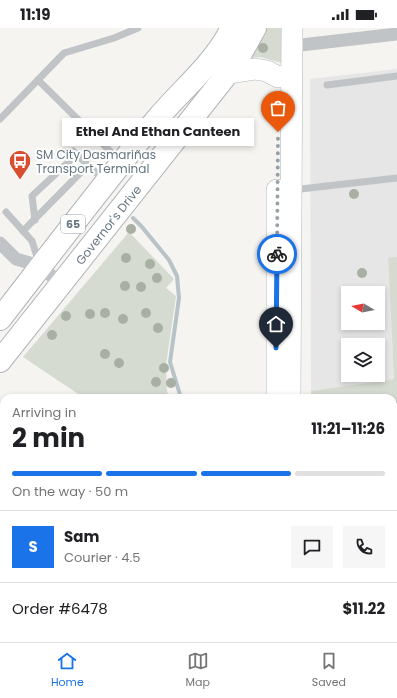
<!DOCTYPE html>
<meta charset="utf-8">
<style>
:root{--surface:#fff;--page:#f6f6f6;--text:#202124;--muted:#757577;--line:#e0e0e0;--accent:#1a73e8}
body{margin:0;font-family:Poppins,sans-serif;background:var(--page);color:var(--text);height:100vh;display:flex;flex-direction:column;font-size:15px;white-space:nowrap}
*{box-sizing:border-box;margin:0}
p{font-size:13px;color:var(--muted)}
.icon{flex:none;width:22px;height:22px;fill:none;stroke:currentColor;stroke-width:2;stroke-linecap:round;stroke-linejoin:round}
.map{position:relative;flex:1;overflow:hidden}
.drawer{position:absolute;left:0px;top:366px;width:397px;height:248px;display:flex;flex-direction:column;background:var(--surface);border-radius:12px 12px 0 0;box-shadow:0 2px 6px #0003}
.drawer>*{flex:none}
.needle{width:26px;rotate:280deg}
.tools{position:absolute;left:341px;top:258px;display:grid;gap:8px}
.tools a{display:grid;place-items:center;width:44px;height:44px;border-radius:0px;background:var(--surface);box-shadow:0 2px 6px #0003;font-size:20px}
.pin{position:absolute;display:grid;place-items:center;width:34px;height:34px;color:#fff;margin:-41px -17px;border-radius:50% 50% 50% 0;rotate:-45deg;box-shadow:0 0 4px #0007}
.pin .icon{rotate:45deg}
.courier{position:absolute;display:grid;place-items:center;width:40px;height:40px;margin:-20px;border:3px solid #1a73e8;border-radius:50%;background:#fff;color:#222;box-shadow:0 1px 5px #0007}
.bubble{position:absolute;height:28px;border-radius:0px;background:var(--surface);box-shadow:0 2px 6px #0003;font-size:13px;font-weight:700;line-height:28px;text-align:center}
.overview em{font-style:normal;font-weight:700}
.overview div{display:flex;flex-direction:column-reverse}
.overview{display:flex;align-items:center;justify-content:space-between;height:68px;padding:0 12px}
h1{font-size:26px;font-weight:700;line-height:30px}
.bar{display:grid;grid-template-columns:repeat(4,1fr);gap:6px 4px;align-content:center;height:48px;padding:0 12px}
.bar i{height:5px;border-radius:3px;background:var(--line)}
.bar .current{background:var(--accent)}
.bar p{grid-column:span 4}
.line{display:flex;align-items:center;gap:10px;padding:0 12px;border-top:1px solid var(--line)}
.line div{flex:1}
.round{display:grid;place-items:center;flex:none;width:42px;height:42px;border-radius:0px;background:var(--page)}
.status{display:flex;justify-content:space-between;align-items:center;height:28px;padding:0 20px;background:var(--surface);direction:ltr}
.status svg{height:11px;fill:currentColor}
.dock{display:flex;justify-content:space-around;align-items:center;height:56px;border-top:1px solid var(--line);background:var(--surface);font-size:11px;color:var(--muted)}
.dock a{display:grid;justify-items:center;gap:2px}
.dock .current{color:var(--accent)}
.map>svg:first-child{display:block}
.built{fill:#e5e6e5;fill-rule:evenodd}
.green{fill:#d6dbd2}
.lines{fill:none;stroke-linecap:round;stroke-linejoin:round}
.stream{stroke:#b7c3c6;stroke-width:4}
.primary-casing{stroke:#b1b6b9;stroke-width:22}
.trunk-casing{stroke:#b1b5b7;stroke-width:24}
.service{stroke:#c0c4c7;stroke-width:7}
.minor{stroke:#c0c4c7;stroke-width:13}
.primary{stroke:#fff;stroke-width:21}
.trunk{stroke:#fff;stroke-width:22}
.tree{fill:#a8b0a3}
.done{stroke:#97a2a8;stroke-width:4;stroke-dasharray:0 7.2}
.route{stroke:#1a73e8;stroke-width:5}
.labels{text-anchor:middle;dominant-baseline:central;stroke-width:4;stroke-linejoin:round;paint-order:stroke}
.shield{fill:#fff;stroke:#939fa6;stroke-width:1}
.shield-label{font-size:11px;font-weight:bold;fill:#657680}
.poi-label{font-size:12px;fill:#657680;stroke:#fff;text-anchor:start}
.street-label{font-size:12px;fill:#657680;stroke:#fff}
</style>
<div class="status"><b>11:19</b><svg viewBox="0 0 49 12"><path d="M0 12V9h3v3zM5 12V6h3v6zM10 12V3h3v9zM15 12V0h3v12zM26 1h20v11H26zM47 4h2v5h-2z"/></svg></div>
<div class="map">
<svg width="397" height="614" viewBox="0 0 397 614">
<rect width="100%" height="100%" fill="#f5f4f1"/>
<g class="built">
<path d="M 397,41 L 397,229 L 388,231 L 394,351 L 311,363 L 310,51 ZM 348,265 L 378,265 L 378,295 L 348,295 ZM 348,317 L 378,317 L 378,347 L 348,347 Z"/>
<polygon points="0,483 4,485 4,610 262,610 262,614 0,614"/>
</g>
<g class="green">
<polygon points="266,0 281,0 282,35 260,29 250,30"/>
<polygon points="129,204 174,251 166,260 176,268 166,337 167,364 172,370 84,370 23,329"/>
<polygon points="397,229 397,391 393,392 393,370 311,370 311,363 394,351 388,230"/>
<polygon points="143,610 192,610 192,614 144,614"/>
</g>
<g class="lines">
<g class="stream">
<polyline points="133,190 142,199 169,232 177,248 179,270 170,334 181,370"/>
<polyline points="393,377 397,375"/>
</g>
<g class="primary-casing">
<g id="primary">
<polyline points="217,39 228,45 255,41 267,43 278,49 291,48"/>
<polyline points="277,370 277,162"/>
<polyline points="290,370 292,0"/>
<polyline points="277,610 277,614"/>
<polyline points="292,610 292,614"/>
</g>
</g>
<g class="trunk-casing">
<g id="trunk">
<path d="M 0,291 C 52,224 103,156 157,91 C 183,60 214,36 232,0"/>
<path id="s1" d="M 0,333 L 228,45 L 240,27 L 255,0"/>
</g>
</g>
<g class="service">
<polyline points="38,52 121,134"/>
<polyline points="327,57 397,48"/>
<polyline points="0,91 64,25 114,10 138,0"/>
<polyline points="73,123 105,153"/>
<polyline points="292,162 397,150"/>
<polyline points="6,184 32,213 39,235"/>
<polyline points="35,192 32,168 77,126"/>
<polyline points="23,203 88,137"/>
<polyline points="0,497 4,500"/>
<polyline points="231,610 231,614"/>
</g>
<g class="minor">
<polyline points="292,18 397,6"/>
<polyline points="0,215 16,231 40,238 61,256"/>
<polyline points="0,399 4,401"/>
<polyline points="393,491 397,491"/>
<polyline points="393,607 397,606"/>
<polyline points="353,614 377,610"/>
</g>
<use href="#primary" class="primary"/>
<use href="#trunk" class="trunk"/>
</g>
<g class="tree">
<circle cx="263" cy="20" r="5"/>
<circle cx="354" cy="166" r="5"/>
<circle cx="131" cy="201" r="5"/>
<circle cx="126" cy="230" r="5"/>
<circle cx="150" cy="236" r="5"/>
<circle cx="362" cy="245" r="5"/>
<circle cx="157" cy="250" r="5"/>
<circle cx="125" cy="258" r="5"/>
<circle cx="141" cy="259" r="5"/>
<circle cx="105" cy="285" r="5"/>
<circle cx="146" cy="285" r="5"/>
<circle cx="90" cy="286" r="5"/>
<circle cx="66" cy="288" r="5"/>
<circle cx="123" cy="291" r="5"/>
<circle cx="158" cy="300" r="5"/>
<circle cx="52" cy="307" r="5"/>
<circle cx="105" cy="326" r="5"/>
<circle cx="119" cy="335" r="5"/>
<circle cx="164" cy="340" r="5"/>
<circle cx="156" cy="354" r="5"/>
<circle cx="171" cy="355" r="5"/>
</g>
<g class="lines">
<polyline class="done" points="277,226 278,104"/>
<polyline class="route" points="276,320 277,226"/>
</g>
<defs>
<g id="bus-pin" transform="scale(1.15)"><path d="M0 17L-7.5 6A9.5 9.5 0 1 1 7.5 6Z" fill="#d84e2e" stroke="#fff"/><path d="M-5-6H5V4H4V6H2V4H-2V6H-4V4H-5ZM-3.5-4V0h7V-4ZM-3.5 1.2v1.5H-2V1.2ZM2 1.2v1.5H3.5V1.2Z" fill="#fff"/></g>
</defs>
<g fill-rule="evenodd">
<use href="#bus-pin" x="20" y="133"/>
</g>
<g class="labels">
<rect class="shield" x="61" y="187" width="24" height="18" rx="3"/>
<g class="shield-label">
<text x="73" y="196">65</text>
</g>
<g class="poi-label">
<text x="36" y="126">SM City Dasmariñas<tspan x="36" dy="14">Transport Terminal</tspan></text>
</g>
<g class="street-label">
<text stroke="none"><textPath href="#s1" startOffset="174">Governor's Drive</textPath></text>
</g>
</g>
</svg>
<div class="tools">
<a><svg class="needle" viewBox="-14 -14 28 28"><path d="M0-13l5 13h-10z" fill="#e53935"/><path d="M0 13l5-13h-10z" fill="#757577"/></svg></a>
<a><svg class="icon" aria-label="layers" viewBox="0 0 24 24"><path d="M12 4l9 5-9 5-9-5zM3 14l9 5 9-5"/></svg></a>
</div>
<div class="pin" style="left:278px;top:104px;background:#ea580c"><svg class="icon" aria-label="bag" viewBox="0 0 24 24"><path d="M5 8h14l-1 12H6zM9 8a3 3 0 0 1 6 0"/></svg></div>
<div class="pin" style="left:276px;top:320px;background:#1f2937"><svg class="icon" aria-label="home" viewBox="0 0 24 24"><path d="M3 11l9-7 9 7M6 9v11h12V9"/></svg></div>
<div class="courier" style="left:277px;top:226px"><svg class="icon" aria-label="bike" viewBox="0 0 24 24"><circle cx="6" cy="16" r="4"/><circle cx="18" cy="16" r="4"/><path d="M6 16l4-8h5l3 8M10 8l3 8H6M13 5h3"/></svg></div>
<div class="bubble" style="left:62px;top:90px;width:192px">Ethel And Ethan Canteen</div>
<section class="drawer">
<div class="overview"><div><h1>2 min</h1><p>Arriving in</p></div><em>11:21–11:26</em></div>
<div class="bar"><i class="current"></i><i class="current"></i><i class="current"></i><i></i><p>On the way · 50 m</p></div>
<div class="line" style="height:72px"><b class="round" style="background:var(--accent);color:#fff">S</b><div><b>Sam</b><p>Courier · 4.5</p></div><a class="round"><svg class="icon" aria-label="chat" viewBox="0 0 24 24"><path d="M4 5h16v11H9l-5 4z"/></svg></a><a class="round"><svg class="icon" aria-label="phone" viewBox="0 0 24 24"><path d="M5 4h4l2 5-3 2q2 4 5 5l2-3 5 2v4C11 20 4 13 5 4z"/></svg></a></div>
<div class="line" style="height:52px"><div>Order #6478</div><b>$11.22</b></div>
</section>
</div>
<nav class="dock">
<a class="current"><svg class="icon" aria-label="home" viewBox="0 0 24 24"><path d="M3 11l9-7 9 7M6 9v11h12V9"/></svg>Home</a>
<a><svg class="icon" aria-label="map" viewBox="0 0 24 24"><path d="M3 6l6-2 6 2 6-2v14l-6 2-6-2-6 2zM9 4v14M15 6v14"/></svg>Map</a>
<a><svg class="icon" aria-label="saved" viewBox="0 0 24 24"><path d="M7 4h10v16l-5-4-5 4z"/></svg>Saved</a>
</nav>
